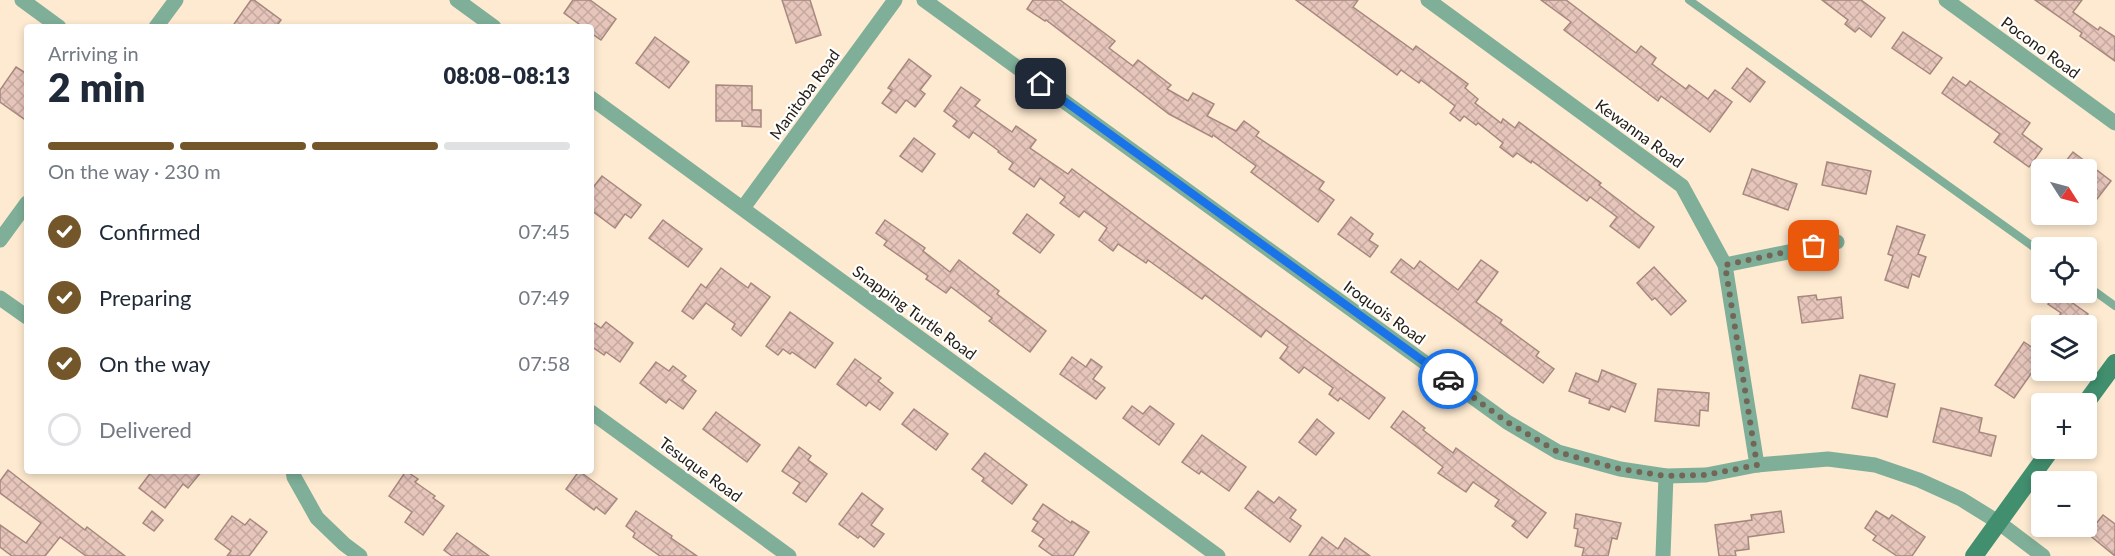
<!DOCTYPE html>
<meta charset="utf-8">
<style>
:root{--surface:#fff;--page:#f2f2f3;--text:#1f2937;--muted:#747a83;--line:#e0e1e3;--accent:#73562a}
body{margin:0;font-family:Lato,sans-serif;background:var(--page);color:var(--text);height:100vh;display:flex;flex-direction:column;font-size:22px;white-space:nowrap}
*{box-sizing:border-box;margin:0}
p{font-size:20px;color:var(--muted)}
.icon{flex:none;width:33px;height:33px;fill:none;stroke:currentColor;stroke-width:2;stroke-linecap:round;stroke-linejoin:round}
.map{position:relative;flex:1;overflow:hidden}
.drawer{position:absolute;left:24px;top:24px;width:570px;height:450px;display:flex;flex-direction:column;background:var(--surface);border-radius:6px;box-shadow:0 3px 9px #0003}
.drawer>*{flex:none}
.needle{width:39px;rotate:126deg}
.tools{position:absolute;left:2031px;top:159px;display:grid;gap:12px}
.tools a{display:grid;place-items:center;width:66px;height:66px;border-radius:6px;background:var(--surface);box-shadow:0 3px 9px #0003;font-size:30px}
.pin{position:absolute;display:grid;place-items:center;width:51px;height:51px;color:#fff;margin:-26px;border-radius:12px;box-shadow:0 3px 9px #0006}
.courier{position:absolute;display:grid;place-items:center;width:60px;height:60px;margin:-30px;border:4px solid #1a73e8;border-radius:50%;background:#fff;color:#222;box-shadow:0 2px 8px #0007}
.headline em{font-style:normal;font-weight:800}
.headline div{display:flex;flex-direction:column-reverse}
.headline{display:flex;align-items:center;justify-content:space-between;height:102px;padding:0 24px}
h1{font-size:39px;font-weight:800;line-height:45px}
.bar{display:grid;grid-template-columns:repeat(4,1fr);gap:9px 6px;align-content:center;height:72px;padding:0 24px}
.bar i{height:8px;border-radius:4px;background:var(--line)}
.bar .on{background:var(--accent)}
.bar p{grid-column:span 4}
ol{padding:0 24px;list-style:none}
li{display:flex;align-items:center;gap:18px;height:66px}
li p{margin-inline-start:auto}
li .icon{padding:6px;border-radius:50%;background:var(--accent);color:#fff;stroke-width:4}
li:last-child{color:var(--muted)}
li i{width:33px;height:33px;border:3px solid var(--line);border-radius:50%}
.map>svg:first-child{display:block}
.building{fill:url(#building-cross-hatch);stroke:#a7887f;stroke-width:1.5}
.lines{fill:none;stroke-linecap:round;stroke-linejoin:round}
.lane{stroke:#7faf98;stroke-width:8}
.street{stroke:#7faf98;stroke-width:15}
.secondary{stroke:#418f6f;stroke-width:18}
.done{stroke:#726757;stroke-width:6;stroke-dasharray:0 10.8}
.route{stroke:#1a73e8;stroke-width:8}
.labels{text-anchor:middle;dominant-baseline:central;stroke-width:4.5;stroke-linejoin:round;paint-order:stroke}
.street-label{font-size:16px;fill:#272016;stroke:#fff}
</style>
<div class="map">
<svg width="2115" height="556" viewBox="0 0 2115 556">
<defs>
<pattern id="building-cross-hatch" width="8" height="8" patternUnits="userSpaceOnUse" patternTransform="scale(1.5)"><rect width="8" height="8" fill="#e6c5bb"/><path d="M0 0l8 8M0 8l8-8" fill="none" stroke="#c5a9a0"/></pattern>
</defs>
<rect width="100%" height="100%" fill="#feead0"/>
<g class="building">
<polygon points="251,0 254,0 281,20 276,27 232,27"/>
<polygon points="573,0 590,0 616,19 601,40 591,33 591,27 583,27 564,13"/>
<polygon points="782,0 810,0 821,35 796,43"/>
<polygon points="1033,0 1060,0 1115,41 1109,48 1133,66 1138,60 1171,85 1167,89 1188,101 1193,93 1214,104 1207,116 1236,131 1244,121 1259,132 1256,136 1324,182 1319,189 1334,200 1318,222 1251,172 1256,166 1213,135 1212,137 1169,114 1046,20 1045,21 1027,9"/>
<polygon points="1296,0 1358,0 1353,7 1413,50 1416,46 1468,84 1465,88 1478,99 1475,103 1501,123 1503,119 1515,128 1519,122 1601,183 1599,185 1654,227 1639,248 1610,226 1617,217 1590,197 1587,201 1532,161 1531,163 1517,153 1513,157 1500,147 1503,143 1478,123 1476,125 1464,116 1460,121 1450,113 1455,106 1421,80 1419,83 1401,70 1397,75"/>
<polygon points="1541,0 1566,0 1636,53 1641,46 1656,58 1652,64 1686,89 1689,85 1708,99 1715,90 1732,102 1710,132 1661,96 1658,101 1564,30 1571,22"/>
<polygon points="1822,0 1861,0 1885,18 1871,37 1859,28 1855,32 1845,24 1848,20"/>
<polygon points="2035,0 2082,0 2073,12 2098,30 2100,27 2115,37 2115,61 2080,36 2082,33"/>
<polygon points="1903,32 1942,58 1930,74 1892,48"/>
<polygon points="655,37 689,62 669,88 636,63"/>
<polygon points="909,59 931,76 920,90 925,94 915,107 906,100 896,113 882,103 892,90 888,88"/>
<polygon points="16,67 27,74 27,121 0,102 0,90"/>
<polygon points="1747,68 1765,82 1750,102 1732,88"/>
<polygon points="1953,77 1966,86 1970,81 2030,123 2022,134 2042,149 2029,167 1994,142 2000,134 1942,93"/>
<polygon points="716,85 752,86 752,110 761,110 761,127 742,126 742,121 716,121"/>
<polygon points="961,87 980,100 975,106 1012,132 1016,126 1036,140 1030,148 1068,174 1072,169 1385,398 1369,419 1340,398 1338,401 1329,394 1333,388 1304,367 1299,373 1280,358 1288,347 1266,330 1261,337 1205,295 1202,299 1148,260 1146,263 1118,244 1113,251 1099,240 1107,228 1084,211 1079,217 1060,203 1065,197 1040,178 1034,187 1009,169 1013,163 998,152 999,151 973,132 969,138 953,126 957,121 944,111"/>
<polygon points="914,138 935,154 922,172 900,156"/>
<polygon points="2073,152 2111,181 2086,213 2086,170 2059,170"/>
<polygon points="1827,162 1871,171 1866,194 1822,185"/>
<polygon points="1752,169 1797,184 1788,210 1743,194"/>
<polygon points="602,176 641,205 631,218 625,214 615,228 591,210 591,190"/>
<polygon points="1027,214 1054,235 1040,253 1013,233"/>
<polygon points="1351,217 1373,234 1369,240 1378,246 1370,257 1338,234"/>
<polygon points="663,220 702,249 688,267 649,238"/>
<polygon points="885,220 925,248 923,251 950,272 959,260 999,291 997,294 1046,331 1030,352 989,321 992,318 951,287 946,293 926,279 928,276 884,245 887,241 876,233"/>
<polygon points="1897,226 1925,235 1918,254 1926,257 1919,277 1912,274 1908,288 1885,280 1893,256 1888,254"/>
<polygon points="1401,259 1414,269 1420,261 1458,290 1481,260 1498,272 1476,302 1502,320 1500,323 1539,352 1536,356 1554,369 1543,383 1391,272"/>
<polygon points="1654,267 1686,301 1671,315 1655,298 1652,300 1637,283"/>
<polygon points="721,268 748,288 751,283 770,297 741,336 732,329 735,324 706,303 693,319 682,311 701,284 706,288"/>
<polygon points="2057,292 2088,314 2079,326 2052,326 2061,313 2048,304"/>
<polygon points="1816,295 1817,300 1841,297 1843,318 1802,323 1798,297"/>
<polygon points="790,312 833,343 815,368 792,352 790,354 783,349 778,355 766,346"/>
<polygon points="591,321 601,328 606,322 633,343 620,362 606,352 604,355 591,346"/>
<polygon points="2024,342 2042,354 2042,358 2014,398 1995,385"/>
<polygon points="1072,357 1086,367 1091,359 1102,367 1093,379 1105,388 1096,399 1060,374"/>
<polygon points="855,359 881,378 878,381 893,393 880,410 869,402 866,406 837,384"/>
<polygon points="656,362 669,371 673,366 686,376 682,380 696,391 683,409 669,399 666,403 640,383"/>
<polygon points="1602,370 1636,384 1625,412 1611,406 1609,410 1589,403 1590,399 1569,391 1576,373 1598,382"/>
<polygon points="1860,375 1895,384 1887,417 1852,408"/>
<polygon points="1658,389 1709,393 1708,411 1700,410 1699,426 1655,421"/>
<polygon points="1132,406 1143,414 1150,406 1174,424 1159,445 1123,418"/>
<polygon points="1941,408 1982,418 1979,432 1996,436 1991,456 1933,442"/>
<polygon points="914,409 948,434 936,450 902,424"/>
<polygon points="1403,411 1425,428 1423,430 1453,453 1456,448 1546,513 1527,538 1512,526 1516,521 1495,506 1499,500 1473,482 1466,492 1438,473 1443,467 1391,427"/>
<polygon points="716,412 760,445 747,462 703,429"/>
<polygon points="1317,419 1334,433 1316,455 1299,442"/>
<polygon points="1202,435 1246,467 1229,491 1201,471 1199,474 1182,462"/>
<polygon points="799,447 811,456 808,460 827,474 806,502 793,493 800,483 782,471"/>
<polygon points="985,453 1027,485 1012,504 982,481 984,478 972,469"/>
<polygon points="8,470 85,530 87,527 125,556 86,556 60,537 45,556 12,556 0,547 0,525 26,543 41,523 0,493 0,481"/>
<polygon points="152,471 202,471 188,488 183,484 165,508 139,488"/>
<polygon points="406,471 418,479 415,482 435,496 433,498 444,506 423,535 405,522 412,512 389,496"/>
<polygon points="579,471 617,499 605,514 596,507 594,510 566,489"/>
<polygon points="1258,491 1274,503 1279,497 1296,510 1290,518 1301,526 1290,542 1245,508"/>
<polygon points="862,493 883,509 871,525 884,534 874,547 860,536 858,538 839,524"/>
<polygon points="1043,504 1071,523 1072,521 1089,532 1073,556 1053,556 1039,546 1044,539 1032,531 1038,522 1033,519"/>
<polygon points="152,511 163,520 154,531 143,523"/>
<polygon points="636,511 672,536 671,538 697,556 660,556 633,537 635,533 626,526"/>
<polygon points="1781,511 1784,532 1748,537 1749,549 1735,551 1736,556 1719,556 1715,525 1752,520 1751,515"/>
<polygon points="1876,511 1889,519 1892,515 1925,537 1912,556 1897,556 1873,540 1876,536 1865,528"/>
<polygon points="1576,514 1621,523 1617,539 1612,538 1608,556 1582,556 1584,548 1575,546 1578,529 1574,528"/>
<polygon points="2103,515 2115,524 2115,556 2088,534"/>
<polygon points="232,516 245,525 250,519 267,532 249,556 227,556 231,551 215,539"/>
<polygon points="457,533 489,556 452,556 444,550"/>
<polygon points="1322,537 1338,549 1345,538 1370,556 1309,556"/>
</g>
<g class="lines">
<g class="lane">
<polyline points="1689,0 2042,253"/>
<polyline points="2086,285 2115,306"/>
</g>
<g class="street">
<polyline points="22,0 59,27"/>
<polyline points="457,0 494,27"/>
<polyline points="924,0 1507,422 1558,452 1620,469 1666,476 1706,475 1757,465 1828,459 1875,465 1919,480 1961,499 1998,522 2043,556"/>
<polyline points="1428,0 1682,186 1725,265 1757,465"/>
<polyline points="1946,0 2115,123"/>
<polyline points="156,27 176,0"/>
<polyline points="591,98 1218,556"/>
<polyline points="743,208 895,0"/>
<polyline points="0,240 27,203"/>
<polyline points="1725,265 1837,242"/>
<polyline points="0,298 27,317"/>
<polyline points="591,412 789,556"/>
<polyline points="293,471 294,477 317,518 344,544 360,556"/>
<polyline points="1663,556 1666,476"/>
</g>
<g class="secondary">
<polyline points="2085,404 2115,363"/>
<polyline points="1974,556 2052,448"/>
</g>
</g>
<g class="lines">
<polyline class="done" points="1448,379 1507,422 1558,452 1579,458 1620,469 1666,476 1706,475 1757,465 1725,265 1814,246"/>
<polyline class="route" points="1041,84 1448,379"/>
</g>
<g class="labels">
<g class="street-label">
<text transform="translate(2041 47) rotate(36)">Pocono Road</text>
<text transform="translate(804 94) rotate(-54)">Manitoba Road</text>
<text transform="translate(1640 133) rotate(36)">Kewanna Road</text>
<text transform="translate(915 312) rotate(36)">Snapping Turtle Road</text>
<text transform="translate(1385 312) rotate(36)">Iroquois Road</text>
<text transform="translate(701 469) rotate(36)">Tesuque Road</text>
</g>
</g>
</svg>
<div class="tools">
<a><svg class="needle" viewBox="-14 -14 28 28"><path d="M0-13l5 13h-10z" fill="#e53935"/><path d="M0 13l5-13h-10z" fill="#747a83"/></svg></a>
<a><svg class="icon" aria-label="locate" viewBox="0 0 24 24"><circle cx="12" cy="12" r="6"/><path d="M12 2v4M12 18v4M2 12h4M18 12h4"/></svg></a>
<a><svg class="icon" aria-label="layers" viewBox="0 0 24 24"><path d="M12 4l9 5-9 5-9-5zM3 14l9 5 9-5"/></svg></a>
<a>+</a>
<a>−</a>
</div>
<div class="pin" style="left:1814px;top:246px;background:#ea580c"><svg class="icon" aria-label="bag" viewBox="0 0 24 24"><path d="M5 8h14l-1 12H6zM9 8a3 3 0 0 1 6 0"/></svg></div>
<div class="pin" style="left:1041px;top:84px;background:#1f2937"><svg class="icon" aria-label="home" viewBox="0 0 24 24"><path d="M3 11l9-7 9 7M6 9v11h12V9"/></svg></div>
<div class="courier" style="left:1448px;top:379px"><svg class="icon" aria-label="car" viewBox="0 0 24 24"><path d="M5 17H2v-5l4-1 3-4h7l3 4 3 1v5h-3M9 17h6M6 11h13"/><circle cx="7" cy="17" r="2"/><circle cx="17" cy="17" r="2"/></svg></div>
<section class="drawer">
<div class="headline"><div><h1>2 min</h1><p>Arriving in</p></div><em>08:08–08:13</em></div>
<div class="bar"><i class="on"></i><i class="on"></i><i class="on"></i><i></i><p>On the way · 230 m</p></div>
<ol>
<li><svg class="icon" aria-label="check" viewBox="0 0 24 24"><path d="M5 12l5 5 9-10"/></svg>Confirmed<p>07:45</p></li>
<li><svg class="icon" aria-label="check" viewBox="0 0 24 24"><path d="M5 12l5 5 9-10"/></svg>Preparing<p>07:49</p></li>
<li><svg class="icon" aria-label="check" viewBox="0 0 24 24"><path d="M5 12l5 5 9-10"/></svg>On the way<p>07:58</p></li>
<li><i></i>Delivered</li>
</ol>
</section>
</div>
